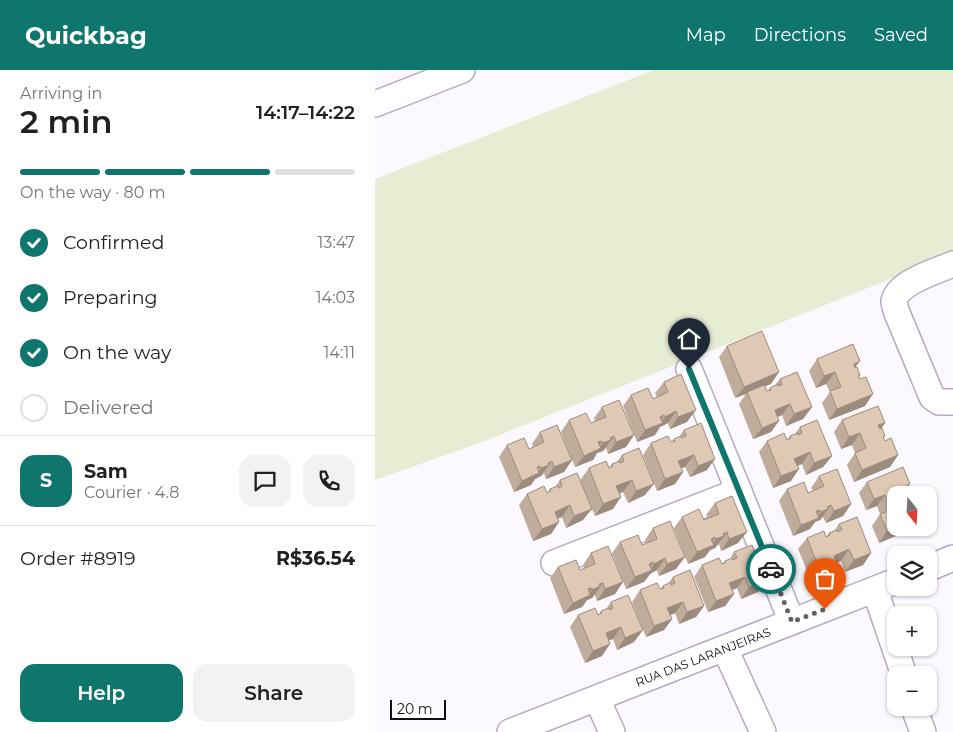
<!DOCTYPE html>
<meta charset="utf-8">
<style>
:root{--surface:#fff;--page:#f2f2f2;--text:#202124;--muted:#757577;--line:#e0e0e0;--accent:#0f766e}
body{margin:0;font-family:Montserrat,sans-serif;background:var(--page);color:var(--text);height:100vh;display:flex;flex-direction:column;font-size:19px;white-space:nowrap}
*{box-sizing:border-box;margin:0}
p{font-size:16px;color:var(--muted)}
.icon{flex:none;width:28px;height:28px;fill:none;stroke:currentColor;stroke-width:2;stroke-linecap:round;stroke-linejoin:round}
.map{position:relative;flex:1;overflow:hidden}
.side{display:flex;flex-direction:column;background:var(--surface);width:375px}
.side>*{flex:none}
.needle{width:32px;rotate:162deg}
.controls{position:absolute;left:512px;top:416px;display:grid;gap:10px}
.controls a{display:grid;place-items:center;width:50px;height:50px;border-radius:10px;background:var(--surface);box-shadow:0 1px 4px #0004;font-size:25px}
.scale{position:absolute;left:15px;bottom:12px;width:56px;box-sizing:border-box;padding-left:5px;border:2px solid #120d15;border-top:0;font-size:14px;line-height:18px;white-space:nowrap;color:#120d15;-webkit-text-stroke:4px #fff;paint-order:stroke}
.pin{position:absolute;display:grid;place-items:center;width:42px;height:42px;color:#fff;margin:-51px -21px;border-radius:50% 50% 50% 0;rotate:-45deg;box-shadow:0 0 5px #0007}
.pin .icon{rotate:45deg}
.courier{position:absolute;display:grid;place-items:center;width:50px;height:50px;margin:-25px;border:4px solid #0f766e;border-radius:50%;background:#fff;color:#222;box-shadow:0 1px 6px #0007}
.summary em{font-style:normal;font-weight:600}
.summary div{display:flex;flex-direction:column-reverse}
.summary{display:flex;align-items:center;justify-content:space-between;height:85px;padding:0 20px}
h1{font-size:32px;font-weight:600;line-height:38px}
.bar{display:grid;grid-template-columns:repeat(4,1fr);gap:8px 5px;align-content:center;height:60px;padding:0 20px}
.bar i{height:6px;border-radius:4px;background:var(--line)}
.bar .selected{background:var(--accent)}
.bar p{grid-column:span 4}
.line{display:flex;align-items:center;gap:12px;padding:0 20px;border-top:1px solid var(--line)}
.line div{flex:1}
.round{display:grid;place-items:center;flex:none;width:52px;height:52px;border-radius:15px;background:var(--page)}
ol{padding:0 20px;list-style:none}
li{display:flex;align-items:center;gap:15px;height:55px}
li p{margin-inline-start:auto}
li .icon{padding:5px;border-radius:50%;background:var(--accent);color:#fff;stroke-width:4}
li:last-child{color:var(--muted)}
li i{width:28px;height:28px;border:2px solid var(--line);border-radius:50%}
.primary-button{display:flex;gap:10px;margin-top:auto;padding:10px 20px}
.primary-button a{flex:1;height:58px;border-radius:15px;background:var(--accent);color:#fff;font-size:20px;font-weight:600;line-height:58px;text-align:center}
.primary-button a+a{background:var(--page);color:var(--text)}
header{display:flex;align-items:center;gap:30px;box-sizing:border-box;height:70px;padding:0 25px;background:var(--accent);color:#fff}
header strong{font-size:24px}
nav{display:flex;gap:28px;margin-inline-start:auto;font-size:18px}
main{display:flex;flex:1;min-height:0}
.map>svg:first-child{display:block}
.green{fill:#e7edd3}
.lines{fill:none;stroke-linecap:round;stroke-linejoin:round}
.minor-casing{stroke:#b6a9c1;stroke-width:28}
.minor{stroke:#fff;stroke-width:25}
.wall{fill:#c0ac9b}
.shaded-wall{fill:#9c8c7e}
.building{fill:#dfc8b4;stroke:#9c8c7e}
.done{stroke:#646067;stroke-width:5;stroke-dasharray:0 9}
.route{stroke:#0f766e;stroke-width:6}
.labels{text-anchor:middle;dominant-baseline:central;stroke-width:5;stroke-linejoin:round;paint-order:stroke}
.street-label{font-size:12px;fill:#120d15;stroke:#fff}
</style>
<header>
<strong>Quickbag</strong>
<nav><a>Map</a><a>Directions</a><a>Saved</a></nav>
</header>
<main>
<section class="side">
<div class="summary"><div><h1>2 min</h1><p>Arriving in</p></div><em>14:17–14:22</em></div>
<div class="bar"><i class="selected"></i><i class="selected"></i><i class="selected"></i><i></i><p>On the way · 80 m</p></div>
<ol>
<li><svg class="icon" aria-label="check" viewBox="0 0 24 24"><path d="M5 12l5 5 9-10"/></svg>Confirmed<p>13:47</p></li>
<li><svg class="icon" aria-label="check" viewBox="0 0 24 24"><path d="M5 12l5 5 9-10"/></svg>Preparing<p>14:03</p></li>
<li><svg class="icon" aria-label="check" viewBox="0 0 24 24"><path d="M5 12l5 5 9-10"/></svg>On the way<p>14:11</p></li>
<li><i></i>Delivered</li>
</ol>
<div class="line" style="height:90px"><b class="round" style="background:var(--accent);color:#fff">S</b><div><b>Sam</b><p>Courier · 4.8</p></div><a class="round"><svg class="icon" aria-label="chat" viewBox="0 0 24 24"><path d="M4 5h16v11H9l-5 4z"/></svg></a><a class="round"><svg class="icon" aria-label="phone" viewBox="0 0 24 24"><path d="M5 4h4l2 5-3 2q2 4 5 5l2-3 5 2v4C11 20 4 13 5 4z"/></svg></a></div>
<div class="line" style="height:65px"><div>Order #8919</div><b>R$36.54</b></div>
<div class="primary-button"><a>Help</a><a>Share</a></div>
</section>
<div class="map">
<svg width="578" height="662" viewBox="0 0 578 662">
<rect width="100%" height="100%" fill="#fcf9fe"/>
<polygon class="green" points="279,0 578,0 578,184 110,371 0,410 0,109"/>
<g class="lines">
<g class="minor-casing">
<g id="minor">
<polyline points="0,34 87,0"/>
<path d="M 578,194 C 562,201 523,212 519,231 C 519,234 521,240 522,243 L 557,327 L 564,332 L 578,332"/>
<polyline points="314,299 417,552"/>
<polyline points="179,493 364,421"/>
<polyline points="554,498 578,488"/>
<polyline points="500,520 529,605"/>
<polyline points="350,579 388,662"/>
<polyline points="222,629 237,662"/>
<polyline points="539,638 548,662"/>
<polyline points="135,662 521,511"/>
</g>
</g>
<use href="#minor" class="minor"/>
</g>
<g class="wall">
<polygon points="352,276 396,314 390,316 392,321 395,318 400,315 405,309 437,337 428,349 411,356 407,345 403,347 396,362 378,369 364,334 371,324 360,328 344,287"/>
<polygon points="442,289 480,298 485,305 484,307 490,336 454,350 447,333 455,322 451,314 441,318 434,301"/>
<polygon points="289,312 312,352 295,359 293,353 285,357 280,365 262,372 248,336 256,325 278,329 282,327 280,323"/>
<polygon points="227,337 259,365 251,377 233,384 231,378 228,381 222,383 218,390 200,397 186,362 194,350 216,353 220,352 219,348"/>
<polygon points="467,350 505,359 510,371 523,385 515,397 479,412 472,395 480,383 477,375 466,379 459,362"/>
<polygon points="425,357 457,386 448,397 431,405 427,394 422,396 416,411 398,418 384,382 392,371 412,370 415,366 420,364"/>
<polygon points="309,360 332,400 315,407 310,397 306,398 308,402 300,414 282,421 268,385 276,373 296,372 299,369 304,367"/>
<polygon points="165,362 197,390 189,402 171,409 169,403 166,406 160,409 156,415 139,422 124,387 132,375 154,379 158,377 157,374"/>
<polygon points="247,385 270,425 253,433 248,422 244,423 238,439 220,446 205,410 214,398 234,398 237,394 242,392"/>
<polygon points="444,406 476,434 468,446 451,453 448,447 445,450 440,452 435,459 418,466 404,431 412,419 433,423 438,421 436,418"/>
<polygon points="185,410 208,450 191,458 187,447 182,449 184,452 176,464 158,471 144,435 152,424 172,423 175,419 180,417"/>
<polygon points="492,412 531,420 521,458 541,458 540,458 504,473 497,456 505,444 502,436 491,440 484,423"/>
<polygon points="340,433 363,473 346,481 344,474 340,478 335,480 330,487 313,494 299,458 307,447 329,450 333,448 331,445"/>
<polygon points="464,454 496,483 488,495 470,502 466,491 462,493 463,496 455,508 438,515 423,479 432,468 451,467 454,463 459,461"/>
<polygon points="278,458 301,499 284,506 282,500 275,504 269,512 251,519 237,483 245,472 267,475 271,474 270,470"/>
<polygon points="359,482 383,522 366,529 362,518 357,520 359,524 350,536 333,542 319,507 327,495 347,494 350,491 355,489"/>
<polygon points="216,483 248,512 240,524 222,531 220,525 217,528 212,530 207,537 189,544 175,508 183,497 205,500 209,499 208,495"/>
<polygon points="298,507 329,536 321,547 304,554 300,543 295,545 297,549 289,560 271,567 257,532 265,520 285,519 288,516 293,514"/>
<polygon points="236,532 259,572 242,580 238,569 233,570 227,586 210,593 195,557 203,545 224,544 226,541 231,539"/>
</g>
<g class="shaded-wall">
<polygon points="485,291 476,303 479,294"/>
<polygon points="404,302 396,314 373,323 372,322 371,324 360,328 369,317"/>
<polygon points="460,302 451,314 441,318 449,306"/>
<polygon points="498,324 490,336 454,350 462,339"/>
<polygon points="415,334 407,345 391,352 400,340"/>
<polygon points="437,337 428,349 411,356 419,344"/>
<polygon points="321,340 312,352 295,359 303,347"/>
<polygon points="301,341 293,353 285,357 280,365 262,372 270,360 285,347 289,345 282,356 285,354 290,347"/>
<polygon points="404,351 396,362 378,369 387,358"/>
<polygon points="510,353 502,365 503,355"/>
<polygon points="485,363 477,375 466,379 474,367"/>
<polygon points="259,365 251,377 233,384 241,372"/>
<polygon points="239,366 228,381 222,383 218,390 200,397 209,386 223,372 227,371 220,381 223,379 228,373 235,368"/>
<polygon points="435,382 427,394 411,400 419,389"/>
<polygon points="319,385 310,397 295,403 303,391"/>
<polygon points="523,385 515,397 479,412 487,400"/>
<polygon points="457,386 448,397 431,405 439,393"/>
<polygon points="340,389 332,400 315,407 323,396"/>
<polygon points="197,390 189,402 171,409 179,397"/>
<polygon points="177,391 166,406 160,409 156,415 139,422 147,411 162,397 165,396 158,406 161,404 166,398 173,393"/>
<polygon points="424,399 416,411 398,418 406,406"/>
<polygon points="308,402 300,414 282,421 290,409"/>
<polygon points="257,410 248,422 233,428 241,416"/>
<polygon points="279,414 270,425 253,433 261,421"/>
<polygon points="535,414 527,425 529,417"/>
<polygon points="510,425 502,436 491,440 499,429"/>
<polygon points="246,427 238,439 220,446 228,434"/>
<polygon points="476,434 468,446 451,453 459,441"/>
<polygon points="195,435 187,447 171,453 180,442"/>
<polygon points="456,435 445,450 440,452 435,459 418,466 426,455 441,441 445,440 438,450 441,449 446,442 452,437"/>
<polygon points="217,439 208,450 191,458 199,446"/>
<polygon points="184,452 176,464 158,471 167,459"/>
<polygon points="522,458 541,458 540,458 504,473 512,461"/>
<polygon points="352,462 340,478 335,480 330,487 313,494 322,482 336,469 340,467 333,477 336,476 341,469 348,464"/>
<polygon points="372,462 363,473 346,481 354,469"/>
<polygon points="474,479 466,491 451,497 459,486"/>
<polygon points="496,483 488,495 470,502 479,490"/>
<polygon points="310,487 301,499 284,506 292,494"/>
<polygon points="290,488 282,500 275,504 269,512 251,519 260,507 274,494 278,492 271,503 274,501 279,494"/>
<polygon points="463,496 455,508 438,515 446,503"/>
<polygon points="370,507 362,518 346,525 354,513"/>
<polygon points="391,510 383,522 366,529 374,517"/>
<polygon points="248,512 240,524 222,531 230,519"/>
<polygon points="228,513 217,528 212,530 207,537 189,544 198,533 213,519 217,518 210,528 213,526 217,520 224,514"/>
<polygon points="359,524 350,536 333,542 341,531"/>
<polygon points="308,532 300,543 284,550 292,538"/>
<polygon points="329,536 321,547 304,554 312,542"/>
<polygon points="297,549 289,560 271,567 279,556"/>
<polygon points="246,557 238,569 222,575 231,563"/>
<polygon points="268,560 259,572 242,580 250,568"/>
<polygon points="235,574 227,586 210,593 218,581"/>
</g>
<g class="building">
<polygon points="387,261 404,302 369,317 352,276"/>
<polygon points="478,274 485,291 479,294 480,298 482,297 485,305 483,306 485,309 491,307 498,324 462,339 455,321 466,317 460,302 449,306 442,289"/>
<polygon points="422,302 437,337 419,344 415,334 400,340 404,351 387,358 372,322 389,315 392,321 396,320 395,318 403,314 403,316 407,315 405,309"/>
<polygon points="306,304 321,340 303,347 301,341 290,347 289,345 285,347 288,353 270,360 256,325 273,318 278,329 293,322 289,312"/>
<polygon points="244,330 259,365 241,372 239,366 235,368 236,370 228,373 227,371 223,372 226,378 209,386 194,350 211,343 216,353 231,347 227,337"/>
<polygon points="503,336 510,353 503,355 505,359 507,358 510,366 508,367 510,371 516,368 523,385 487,400 480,383 491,378 485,363 474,367 467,350"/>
<polygon points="442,350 457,386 439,393 435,382 419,389 424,399 406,406 392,371 409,363 412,370 416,368 415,366 423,363 423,365 427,363 425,357"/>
<polygon points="326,353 340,389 323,396 319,385 303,391 308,402 290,409 276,373 293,366 296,372 300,371 299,369 306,366 307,368 311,366 309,360"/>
<polygon points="182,355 197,390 179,397 177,391 173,393 174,395 166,398 165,396 162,397 164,403 147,411 132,375 149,368 154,379 169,372 165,362"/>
<polygon points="264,378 279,414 261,421 257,410 241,416 246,427 228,434 214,398 231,391 234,398 238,396 237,394 245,391 245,393 249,391 247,385"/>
<polygon points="528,397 535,414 529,417 530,421 532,420 534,425 521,425 522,458 512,461 505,444 516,440 510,425 499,429 492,412"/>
<polygon points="462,399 476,434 459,441 456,435 452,437 453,439 446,442 445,440 441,441 444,448 426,455 412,419 429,412 433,423 449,416 444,406"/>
<polygon points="202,403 217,439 199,446 195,435 180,442 184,452 167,459 152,424 169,416 172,423 176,421 175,419 183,416 184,418 187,416 185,410"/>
<polygon points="357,426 372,462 354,469 352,462 348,464 349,466 341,469 340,467 336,469 339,475 322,482 307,447 324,439 329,450 344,444 340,433"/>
<polygon points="482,447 496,483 479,490 474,479 459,486 463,496 446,503 432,468 449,461 451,467 455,465 454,463 462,460 463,462 467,460 464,454"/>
<polygon points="295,451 310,487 292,494 290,488 279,494 278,492 274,494 277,500 260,507 245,472 263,465 267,475 282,469 278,458"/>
<polygon points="377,475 391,510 374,517 370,507 354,513 359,524 341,531 327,495 344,488 347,494 350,493 350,491 357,488 358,490 362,488 359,482"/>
<polygon points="233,476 248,512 230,519 228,513 224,514 225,516 217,520 217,518 213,519 215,525 198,533 183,497 201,490 205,500 220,494 216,483"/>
<polygon points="315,500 329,536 312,542 308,532 292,538 297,549 279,556 265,520 282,513 285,519 289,518 288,516 296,512 296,515 300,513 298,507"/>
<polygon points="253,525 268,560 250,568 246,557 231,563 235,574 218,581 203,545 220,538 223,545 227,543 226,541 234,538 235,540 238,538 236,532"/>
</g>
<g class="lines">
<polyline class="done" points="396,499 417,552 450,539"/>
<polyline class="route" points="314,299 396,499"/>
</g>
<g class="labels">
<g class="street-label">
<text transform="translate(328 587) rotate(-21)">RUA DAS LARANJEIRAS</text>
</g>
</g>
</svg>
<div class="controls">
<a><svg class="needle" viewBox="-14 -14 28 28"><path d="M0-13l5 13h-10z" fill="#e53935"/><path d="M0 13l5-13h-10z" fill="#757577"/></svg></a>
<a><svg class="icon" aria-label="layers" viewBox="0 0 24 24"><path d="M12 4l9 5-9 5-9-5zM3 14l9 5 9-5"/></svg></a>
<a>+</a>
<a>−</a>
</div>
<div class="scale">20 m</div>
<div class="pin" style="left:450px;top:539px;background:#ea580c"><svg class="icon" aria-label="bag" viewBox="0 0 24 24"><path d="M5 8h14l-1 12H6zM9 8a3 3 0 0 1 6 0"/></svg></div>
<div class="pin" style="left:314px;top:299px;background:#1f2937"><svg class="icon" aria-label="home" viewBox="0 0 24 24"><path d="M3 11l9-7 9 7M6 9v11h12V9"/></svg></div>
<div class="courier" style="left:396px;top:499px"><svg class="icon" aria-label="car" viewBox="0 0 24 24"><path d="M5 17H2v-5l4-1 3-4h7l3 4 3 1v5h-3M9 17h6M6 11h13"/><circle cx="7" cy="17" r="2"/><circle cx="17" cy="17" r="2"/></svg></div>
</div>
</main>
